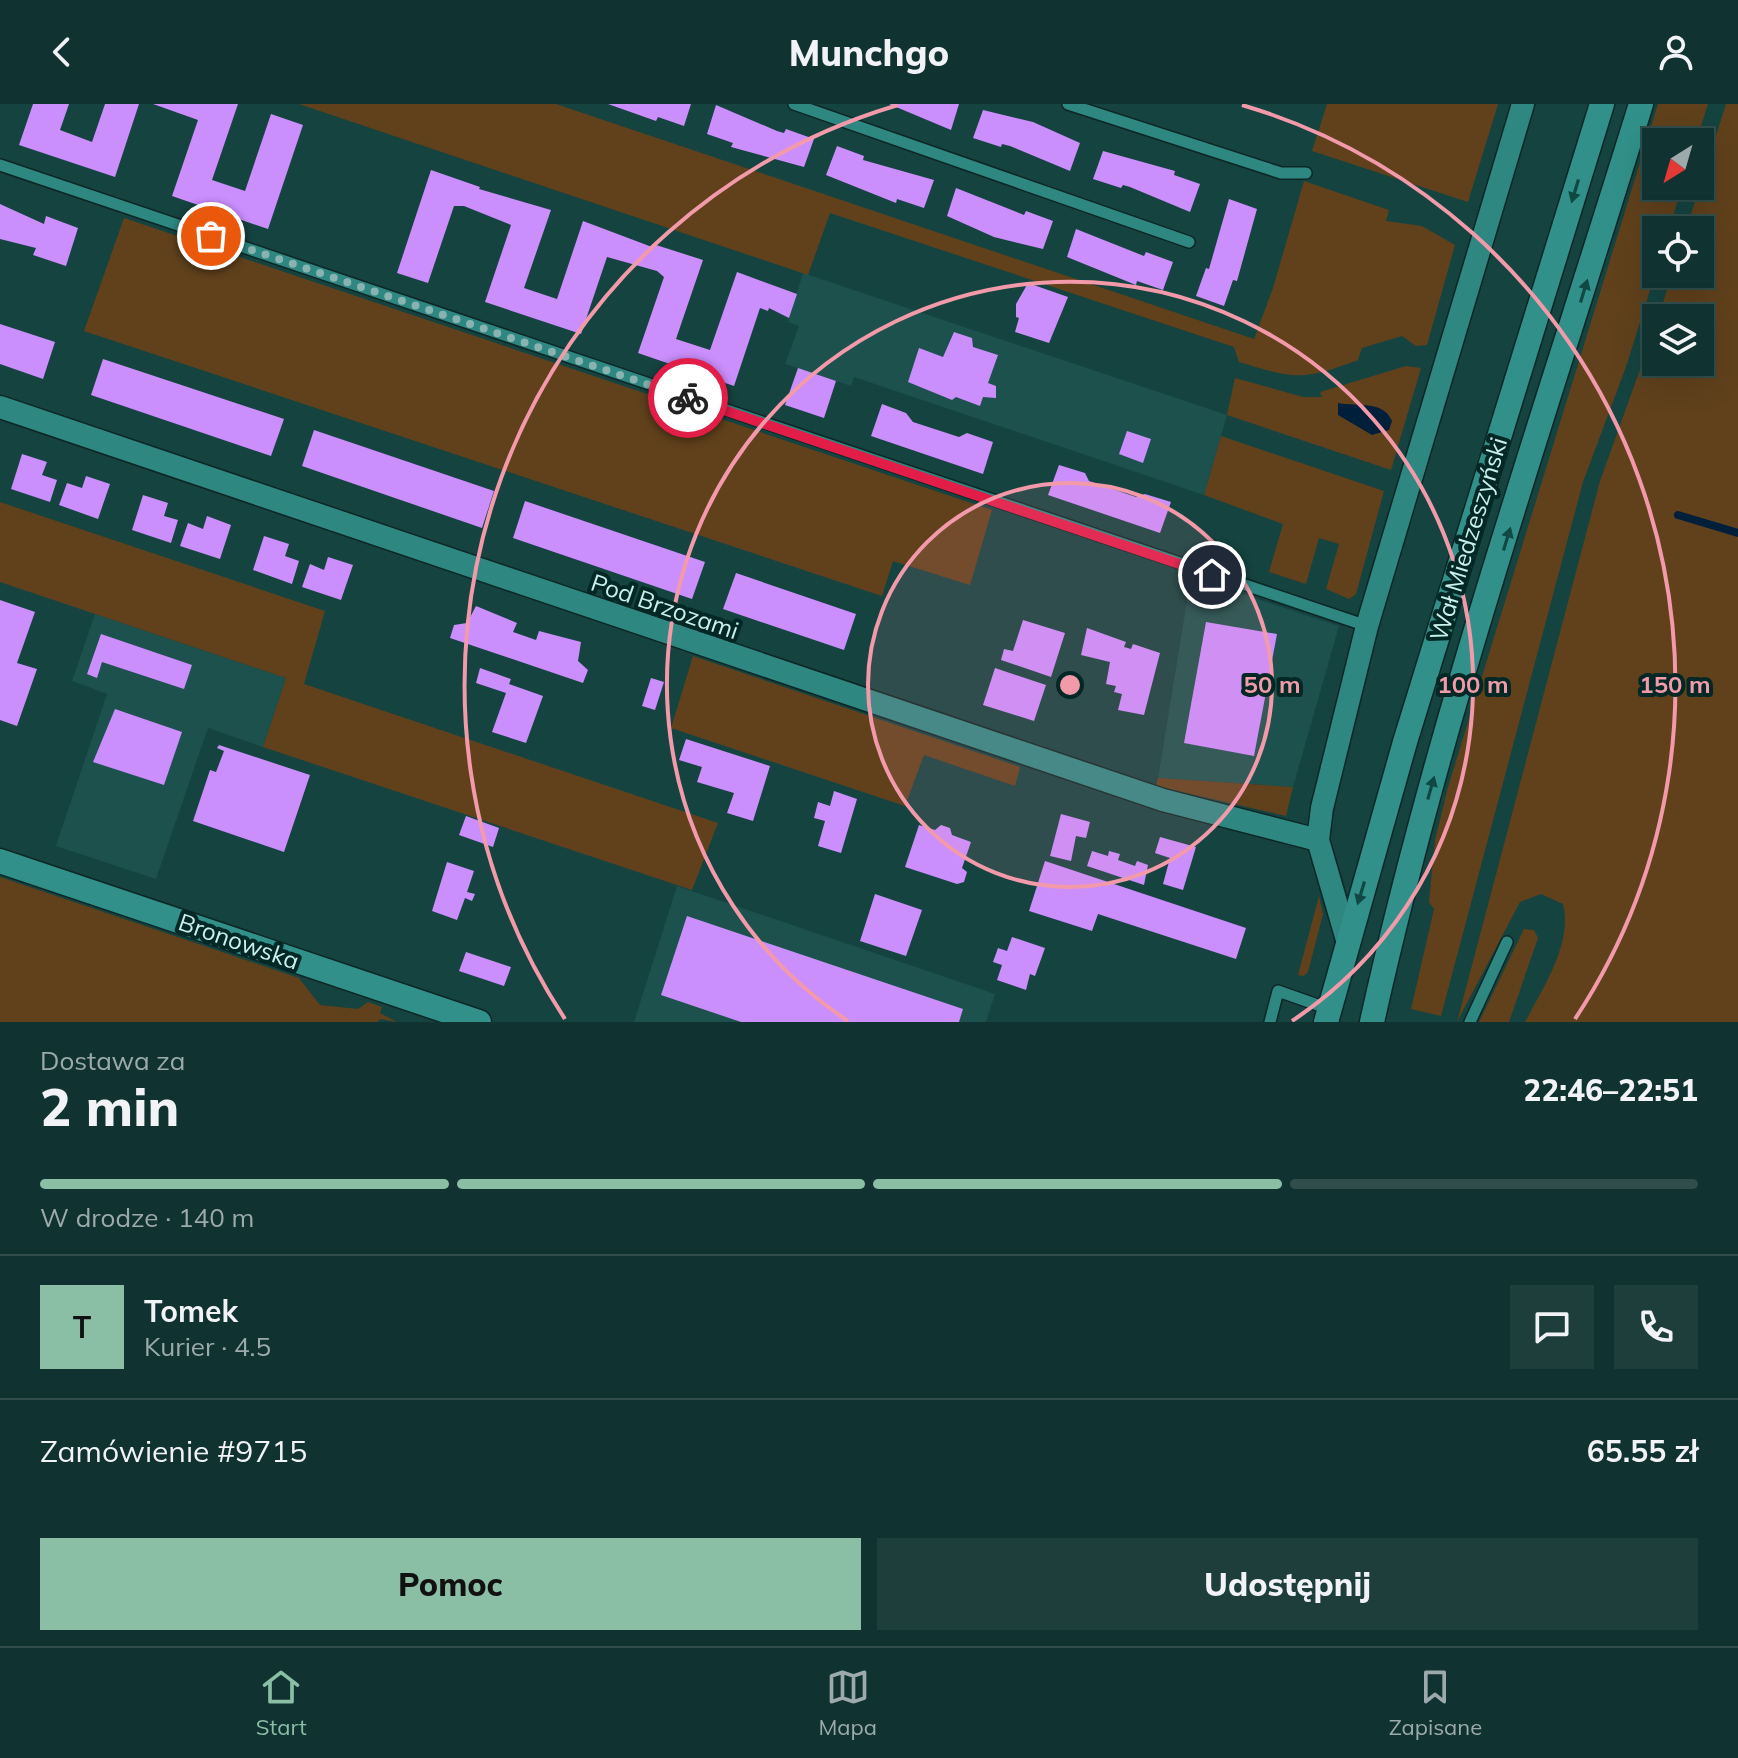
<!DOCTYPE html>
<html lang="pl">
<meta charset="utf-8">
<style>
:root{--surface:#103230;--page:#1e3e3c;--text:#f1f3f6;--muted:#9caaab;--line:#304d4c;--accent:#8abfa5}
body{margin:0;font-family:Mulish,sans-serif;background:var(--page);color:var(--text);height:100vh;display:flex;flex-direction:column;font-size:30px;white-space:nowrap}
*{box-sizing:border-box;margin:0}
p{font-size:26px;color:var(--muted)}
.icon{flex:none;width:44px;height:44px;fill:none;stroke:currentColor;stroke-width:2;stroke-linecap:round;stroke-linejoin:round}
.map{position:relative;height:918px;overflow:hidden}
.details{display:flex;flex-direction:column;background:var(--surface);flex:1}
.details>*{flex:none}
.needle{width:52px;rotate:217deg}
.buttons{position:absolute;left:1642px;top:24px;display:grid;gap:16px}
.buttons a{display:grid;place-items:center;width:72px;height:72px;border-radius:0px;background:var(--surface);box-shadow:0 8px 32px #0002,0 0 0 2px var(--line);font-size:40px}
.pin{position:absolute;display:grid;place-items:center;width:68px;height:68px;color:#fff;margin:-34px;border:4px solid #fff;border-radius:50%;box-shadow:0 2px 8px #0007}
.courier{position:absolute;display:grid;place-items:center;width:80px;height:80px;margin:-40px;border:6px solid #e11d48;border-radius:50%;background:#fff;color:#222;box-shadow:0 2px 10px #0007}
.headline em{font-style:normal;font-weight:800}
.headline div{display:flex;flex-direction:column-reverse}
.headline{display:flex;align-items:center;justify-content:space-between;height:136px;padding:0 40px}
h1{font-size:52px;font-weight:800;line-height:60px}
.bar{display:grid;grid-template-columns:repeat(4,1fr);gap:12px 8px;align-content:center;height:96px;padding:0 40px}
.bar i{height:10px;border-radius:6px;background:var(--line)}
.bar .on{background:var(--accent)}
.bar p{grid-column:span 4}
.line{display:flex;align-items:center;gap:20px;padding:0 40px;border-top:2px solid var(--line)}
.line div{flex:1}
.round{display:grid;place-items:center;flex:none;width:84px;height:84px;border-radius:0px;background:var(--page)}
.cta{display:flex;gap:16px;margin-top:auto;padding:16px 40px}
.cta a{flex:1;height:92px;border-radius:0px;background:var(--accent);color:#111;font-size:32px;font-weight:800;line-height:92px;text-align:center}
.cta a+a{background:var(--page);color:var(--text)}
header{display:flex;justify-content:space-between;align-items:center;height:104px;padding:0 40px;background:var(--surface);font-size:36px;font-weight:800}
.dock{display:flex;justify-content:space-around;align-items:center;height:112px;border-top:2px solid var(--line);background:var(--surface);font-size:22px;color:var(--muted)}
.dock a{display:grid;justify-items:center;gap:4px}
.dock .on{color:var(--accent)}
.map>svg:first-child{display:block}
.built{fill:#1c514d}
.green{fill:#60411c}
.water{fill:#001f3b}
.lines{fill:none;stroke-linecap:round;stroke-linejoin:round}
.stream{stroke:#001f3b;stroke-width:8}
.building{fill:#cb8efd}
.lane-casing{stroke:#0c2725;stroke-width:14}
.street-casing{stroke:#0c2725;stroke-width:25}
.secondary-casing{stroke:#0c2725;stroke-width:27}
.lane{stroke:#2e8781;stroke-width:11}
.street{stroke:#2e8781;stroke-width:22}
.secondary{stroke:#31918a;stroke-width:24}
.oneway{fill:#104844}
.done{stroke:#89b3b0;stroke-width:8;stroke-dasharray:0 14.4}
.route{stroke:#e11d48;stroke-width:10}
.ring{fill:none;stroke:#f39aaa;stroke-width:4}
.labels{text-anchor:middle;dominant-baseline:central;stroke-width:8;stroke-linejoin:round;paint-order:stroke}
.street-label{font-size:24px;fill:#c8f0ec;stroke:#022826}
.centre{fill:#f39aaa;stroke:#022826;stroke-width:4}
.ring-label{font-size:24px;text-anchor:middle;font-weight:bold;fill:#f39aaa;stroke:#022826;stroke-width:8;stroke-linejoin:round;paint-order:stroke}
</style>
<header><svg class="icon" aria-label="back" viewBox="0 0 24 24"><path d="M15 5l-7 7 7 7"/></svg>Munchgo<svg class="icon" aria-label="person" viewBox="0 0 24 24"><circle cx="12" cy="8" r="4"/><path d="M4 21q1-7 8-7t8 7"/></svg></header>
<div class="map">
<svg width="1738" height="918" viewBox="0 0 1738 918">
<rect width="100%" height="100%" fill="#154340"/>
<g class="built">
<polygon points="803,169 1227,311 1204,391 854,273 851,282 785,260 799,222 788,218"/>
<polygon points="1191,473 1339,522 1293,683 1158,674"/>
<polygon points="95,510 286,574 263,643 208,624 156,775 56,742 107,590 72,577"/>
<polygon points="677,782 995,890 986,918 634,918"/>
</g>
<g class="green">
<path d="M 299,0 L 556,0 L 1254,235 L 1273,184 L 1304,77 L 1389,106 L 1386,117 L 1422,122 L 1455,141 L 1427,241 L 1416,242 L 1402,232 L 1362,244 L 1358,256 C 1302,277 1295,275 1239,258 L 1234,243 L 830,109 L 808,171 Z"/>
<polygon points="1327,0 1498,0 1468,98 1312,47"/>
<polygon points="1658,0 1708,0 1696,38 1656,38 1656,82 1682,82 1669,126 1656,126 1656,167 1627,260 1583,378 1441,912 1411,905 1434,805 1429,798 1435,736 1448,683"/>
<path d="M 1726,0 L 1738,0 L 1738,918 L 1525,918 C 1543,884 1573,839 1563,800 L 1541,790 L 1520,798 L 1457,918 L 1600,377 L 1656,221 L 1656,258 L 1700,258 L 1700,214 L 1658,214 L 1672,170 L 1700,170 L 1700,126 L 1686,126 Z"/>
<polygon points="124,114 992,406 970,481 893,457 882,492 84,227"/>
<polygon points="1406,262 1421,264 1391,366 1227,311 1235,274 1303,293 1322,293 1320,288"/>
<polygon points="1221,332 1384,387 1356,490 1349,495 1326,485 1339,440 1319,434 1306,480 1269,468 1283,420 1204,391"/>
<polygon points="0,398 325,507 304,580 718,719 692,786 263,643 286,574 0,478"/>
<polygon points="693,552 1020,663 1015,682 924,651 905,702 671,624"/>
<polygon points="1158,674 1293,683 1286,712 1156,682"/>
<polygon points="0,773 299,874 320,901 358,905 368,898 382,903 380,909 397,918 380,915 378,918 0,918"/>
<polygon points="1319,792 1323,810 1308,868 1304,872 1298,871"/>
<polygon points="1524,825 1534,826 1538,834 1509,918 1479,918"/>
</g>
<path class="water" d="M 1338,299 C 1359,303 1383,296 1392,317 L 1389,326 L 1372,331 L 1338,311 Z"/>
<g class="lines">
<polyline class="stream" points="1678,411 1738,429"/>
</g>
<g class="building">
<polygon points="33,0 69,0 60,26 92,38 105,0 139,0 115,73 19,41"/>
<polygon points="153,0 238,0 212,76 245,87 271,10 303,21 268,125 172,92 198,16"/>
<polygon points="608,0 691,0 684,22 658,13 656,17"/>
<polygon points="889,0 959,0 951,26"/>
<polygon points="716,1 777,27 784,29 786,25 814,35 804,63 731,43 733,39 707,30"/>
<polygon points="983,6 1033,18 1080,39 1070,67 1010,42 1002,40 1001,43 973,34"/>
<polygon points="837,42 864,52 863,56 934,76 924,104 897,95 896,99 826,71"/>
<polygon points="1103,47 1175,67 1174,71 1200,80 1190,108 1130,83 1123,81 1121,84 1093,75"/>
<polygon points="431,66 480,83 479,85 551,106 524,184 557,195 583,117 652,143 653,140 703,156 676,235 710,246 737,168 797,190 789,214 769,204 768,207 760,204 734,282 638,249 664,173 657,167 607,153 581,230 485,198 511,121 464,102 454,102 428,179 397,169"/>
<polygon points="956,84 1024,111 1026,107 1053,117 1043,145 994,133 947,112"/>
<polygon points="1229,95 1257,105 1237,177 1233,176 1224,202 1196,192 1206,164 1209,165"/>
<polygon points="0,100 44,120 46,112 78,124 66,162 33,151 36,144 0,135"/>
<polygon points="1076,125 1144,152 1146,148 1173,158 1163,186 1137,177 1136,181 1067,153"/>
<polygon points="1028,179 1068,193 1049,239 1015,228 1019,214 1016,213 1016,200"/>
<polygon points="0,220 55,238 43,275 0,260"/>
<polygon points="954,228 972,234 973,243 998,251 988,279 996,282 996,294 983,293 980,302 956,293 952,296 908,278 919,244 943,253"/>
<polygon points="103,255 284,315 271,352 91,291"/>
<polygon points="798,264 836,277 824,314 785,301"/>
<polygon points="882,300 906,309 913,318 959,333 967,329 993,338 983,370 871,332"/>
<polygon points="314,326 494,387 482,424 302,362"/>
<polygon points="1127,327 1151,335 1143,359 1119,350"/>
<polygon points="22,350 47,358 42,371 57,376 50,398 11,385"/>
<polygon points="1059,361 1085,369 1089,377 1136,393 1145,390 1171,398 1160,429 1048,391"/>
<polygon points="86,372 110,380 98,415 59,401 67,379 82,384"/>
<polygon points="143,391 168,399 164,412 178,416 171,439 132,426"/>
<polygon points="525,397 705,458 692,495 513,434"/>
<polygon points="207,412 231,421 220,455 180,442 188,419 203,425"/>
<polygon points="264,432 289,440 285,452 299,457 292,480 253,466"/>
<polygon points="328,453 353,461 341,496 302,483 310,460 324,466"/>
<polygon points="736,469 856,510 844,546 723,505"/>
<polygon points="0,496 35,508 17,559 37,565 17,622 0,616"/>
<polygon points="476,502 517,519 513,528 536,536 539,527 581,538 578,557 588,566 583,579 450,534 454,521 467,519"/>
<polygon points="1023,516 1065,529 1051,573 1001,556 1004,545 1013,547"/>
<polygon points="1206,518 1277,530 1254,652 1184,639"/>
<polygon points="1087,524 1126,538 1124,543 1131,545 1133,540 1160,549 1144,611 1118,606 1122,590 1114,588 1116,582 1106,580 1110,558 1081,551"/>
<polygon points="101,530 192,561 184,585 102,558 97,574 87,570"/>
<polygon points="480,564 511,575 509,580 543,592 526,639 492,628 506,589 476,579"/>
<polygon points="995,564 1046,581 1034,617 983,601"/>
<polygon points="651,574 664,578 655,606 642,602"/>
<polygon points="115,605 182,628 164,681 93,658"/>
<polygon points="686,635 770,662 753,717 727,709 734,689 697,678 702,663 679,656"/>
<polygon points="219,641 310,671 284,748 193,717 210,666 216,668 224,647 217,644"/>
<polygon points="834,687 857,695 841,749 818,742 825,717 814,714 818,698 830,702"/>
<polygon points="1061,710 1090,718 1086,734 1076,732 1071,757 1050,752"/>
<polygon points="466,712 499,724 493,743 459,731"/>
<polygon points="919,721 935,726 941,721 950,724 952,731 971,738 962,764 967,768 964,778 957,780 905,763"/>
<polygon points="1160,733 1196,743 1183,786 1163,780 1170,754 1155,749"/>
<polygon points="1092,747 1108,752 1109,747 1120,750 1118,756 1135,762 1137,757 1148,761 1144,781 1087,762"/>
<polygon points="1045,757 1246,824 1236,855 1098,810 1092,827 1029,807"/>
<polygon points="447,758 474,767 467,788 475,790 472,797 465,794 457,816 432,807"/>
<polygon points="875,790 922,806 906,852 860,837"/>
<polygon points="687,812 963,905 959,918 741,918 661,891"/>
<polygon points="1012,833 1045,844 1035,872 1030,870 1026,886 997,876 1002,861 993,858 998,844 1007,847"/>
<polygon points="466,848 511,863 504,882 459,867"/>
</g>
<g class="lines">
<g class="lane-casing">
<g id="lane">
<polyline points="794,0 1189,138"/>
<polyline points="1068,0 1281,69 1306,69"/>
<polyline points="0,61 1367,522"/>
<polyline points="1270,918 1278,887 1329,905"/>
<polyline points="1470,918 1507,838"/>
</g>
</g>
<g class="street-casing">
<g id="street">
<polyline points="0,303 1163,696 1318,736"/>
<polyline points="1347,836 1318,736 1322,704 1367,522 1523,0"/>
</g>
</g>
<g class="secondary-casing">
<g id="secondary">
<polyline points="0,757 479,918"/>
<polyline points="1326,918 1405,638 1602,0"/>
<path d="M 1372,918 C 1441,607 1547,304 1641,0"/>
</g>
</g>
<use href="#lane" class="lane"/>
<use href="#street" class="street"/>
<use href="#secondary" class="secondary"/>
</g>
<defs><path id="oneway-solid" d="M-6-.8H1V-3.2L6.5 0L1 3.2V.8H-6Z" transform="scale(2)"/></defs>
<g class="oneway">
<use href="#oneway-solid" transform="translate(1575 87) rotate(107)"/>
<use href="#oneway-solid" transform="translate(1584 187) rotate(-73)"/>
<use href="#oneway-solid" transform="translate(1507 435) rotate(-73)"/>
<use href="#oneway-solid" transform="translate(1431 684) rotate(-74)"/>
<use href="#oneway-solid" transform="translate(1361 789) rotate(107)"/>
</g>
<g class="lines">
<polyline class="done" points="211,132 688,294"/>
<polyline class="route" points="688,294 1212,471"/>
</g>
<circle cx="1070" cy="581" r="202" fill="#f39aaa" fill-opacity=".12"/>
<g class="ring">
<circle cx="1070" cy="581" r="202"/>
<path d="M848 917A403 403 0 1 1 1292 917"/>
<path d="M565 915A605 605 0 0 1 898 1M1242 1A605 605 0 0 1 1575 915"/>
</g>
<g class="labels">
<g class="street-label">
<text transform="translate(1468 435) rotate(-73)">Wał Miedzeszyński</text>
<text transform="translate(665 502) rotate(19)">Pod Brzozami</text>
<text transform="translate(239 837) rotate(19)">Bronowska</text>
</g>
</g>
<circle cx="1070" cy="581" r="12" class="centre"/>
<g class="ring-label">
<text x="1272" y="589">50 m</text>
<text x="1473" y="589">100 m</text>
<text x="1675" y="589">150 m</text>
</g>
</svg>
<div class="buttons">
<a><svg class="needle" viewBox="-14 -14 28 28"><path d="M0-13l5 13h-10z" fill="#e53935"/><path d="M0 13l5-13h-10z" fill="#9caaab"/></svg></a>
<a><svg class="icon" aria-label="locate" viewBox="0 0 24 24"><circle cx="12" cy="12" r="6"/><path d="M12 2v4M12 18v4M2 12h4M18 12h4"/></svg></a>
<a><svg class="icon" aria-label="layers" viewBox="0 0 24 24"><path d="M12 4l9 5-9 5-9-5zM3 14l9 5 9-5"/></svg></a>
</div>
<div class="pin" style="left:211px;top:132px;background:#ea580c"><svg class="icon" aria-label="bag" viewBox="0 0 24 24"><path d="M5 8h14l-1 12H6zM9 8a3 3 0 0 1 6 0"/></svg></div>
<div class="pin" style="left:1212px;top:471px;background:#1f2937"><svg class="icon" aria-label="home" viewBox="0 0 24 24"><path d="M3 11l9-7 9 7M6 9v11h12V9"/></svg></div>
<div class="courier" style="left:688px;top:294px"><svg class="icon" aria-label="bike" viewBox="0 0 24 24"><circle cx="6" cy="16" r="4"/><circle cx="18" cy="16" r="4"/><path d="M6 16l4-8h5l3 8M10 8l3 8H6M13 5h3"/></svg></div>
</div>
<section class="details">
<div class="headline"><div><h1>2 min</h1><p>Dostawa za</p></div><em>22:46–22:51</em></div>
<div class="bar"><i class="on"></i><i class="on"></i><i class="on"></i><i></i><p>W drodze · 140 m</p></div>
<div class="line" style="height:144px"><b class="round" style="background:var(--accent);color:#111">T</b><div><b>Tomek</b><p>Kurier · 4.5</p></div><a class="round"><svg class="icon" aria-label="chat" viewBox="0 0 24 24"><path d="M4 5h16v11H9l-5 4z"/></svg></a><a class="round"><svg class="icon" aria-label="phone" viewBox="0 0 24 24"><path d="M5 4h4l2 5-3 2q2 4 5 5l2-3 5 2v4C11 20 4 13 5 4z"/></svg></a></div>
<div class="line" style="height:104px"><div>Zamówienie #9715</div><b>65.55 zł</b></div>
<div class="cta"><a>Pomoc</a><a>Udostępnij</a></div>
</section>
<nav class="dock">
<a class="on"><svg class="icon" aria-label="home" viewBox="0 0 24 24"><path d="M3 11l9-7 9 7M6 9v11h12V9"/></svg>Start</a>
<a><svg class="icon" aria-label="map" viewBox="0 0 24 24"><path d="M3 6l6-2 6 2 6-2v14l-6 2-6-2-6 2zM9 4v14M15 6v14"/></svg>Mapa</a>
<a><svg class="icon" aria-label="saved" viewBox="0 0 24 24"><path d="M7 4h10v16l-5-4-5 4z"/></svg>Zapisane</a>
</nav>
